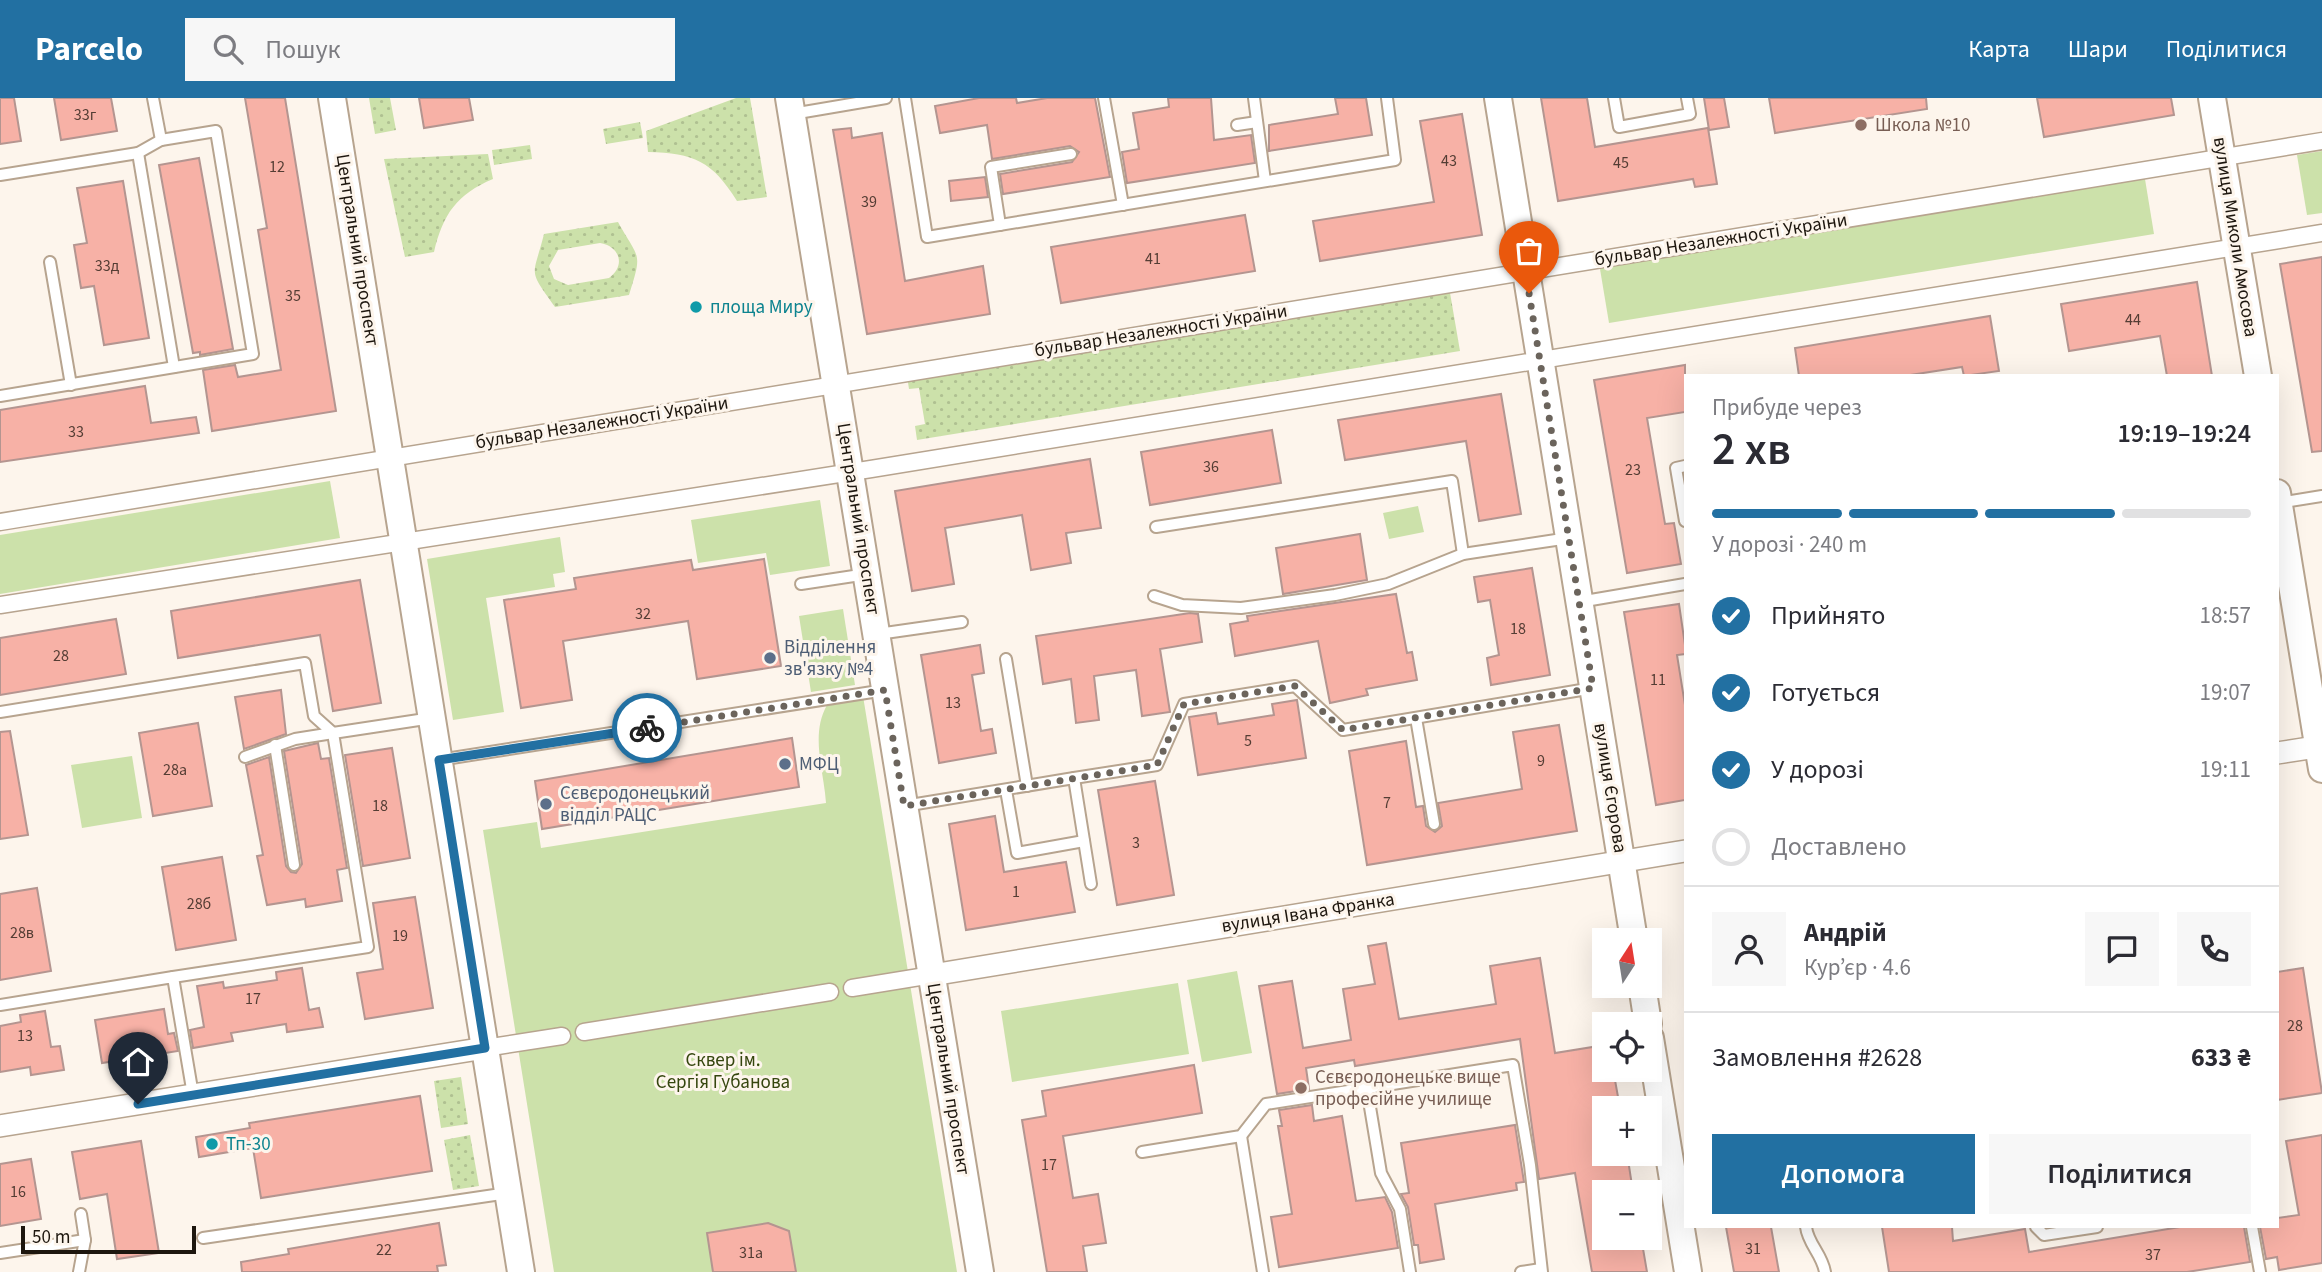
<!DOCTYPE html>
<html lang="uk">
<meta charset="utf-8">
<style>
:root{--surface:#fff;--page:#f7f7f7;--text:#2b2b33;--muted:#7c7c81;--line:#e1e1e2;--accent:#2270a2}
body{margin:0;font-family:"Source Sans 3",sans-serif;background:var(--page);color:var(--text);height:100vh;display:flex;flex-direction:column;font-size:26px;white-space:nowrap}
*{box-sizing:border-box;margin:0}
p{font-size:23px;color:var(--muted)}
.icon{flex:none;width:38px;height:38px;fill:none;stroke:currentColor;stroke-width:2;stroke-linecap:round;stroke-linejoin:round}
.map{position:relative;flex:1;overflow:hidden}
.panel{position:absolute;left:1684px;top:276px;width:595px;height:854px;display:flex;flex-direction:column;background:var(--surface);border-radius:0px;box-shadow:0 7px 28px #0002}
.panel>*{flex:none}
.needle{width:46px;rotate:12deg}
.fabs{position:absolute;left:1592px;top:830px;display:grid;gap:14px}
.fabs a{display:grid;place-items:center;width:70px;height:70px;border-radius:0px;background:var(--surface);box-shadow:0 7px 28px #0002;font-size:35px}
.scale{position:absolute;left:21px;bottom:18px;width:175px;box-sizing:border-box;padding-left:7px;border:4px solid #1d160e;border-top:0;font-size:19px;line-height:24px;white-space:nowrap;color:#1d160e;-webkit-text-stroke:5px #fdf5ec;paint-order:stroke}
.pin{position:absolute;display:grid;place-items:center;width:60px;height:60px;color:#fff;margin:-72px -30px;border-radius:50% 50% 50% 0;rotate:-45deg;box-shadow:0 0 7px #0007}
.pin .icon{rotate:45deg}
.courier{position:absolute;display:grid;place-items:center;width:70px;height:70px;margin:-35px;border:5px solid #2270a2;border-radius:50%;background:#fff;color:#222;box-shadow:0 2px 9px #0007}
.headline em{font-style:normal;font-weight:600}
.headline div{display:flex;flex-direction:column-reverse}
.headline{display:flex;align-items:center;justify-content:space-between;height:119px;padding:0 28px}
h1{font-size:46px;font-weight:600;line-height:52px}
.bar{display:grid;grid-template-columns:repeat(4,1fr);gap:10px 7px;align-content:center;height:84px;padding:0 28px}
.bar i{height:9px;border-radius:5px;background:var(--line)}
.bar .selected{background:var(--accent)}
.bar p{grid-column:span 4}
.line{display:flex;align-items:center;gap:18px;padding:0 28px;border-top:2px solid var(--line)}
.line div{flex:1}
.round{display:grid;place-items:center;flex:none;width:74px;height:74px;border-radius:0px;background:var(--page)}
ol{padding:0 28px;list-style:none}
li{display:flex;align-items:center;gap:21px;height:77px}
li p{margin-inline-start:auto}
li .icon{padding:7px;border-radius:50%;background:var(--accent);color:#fff;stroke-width:4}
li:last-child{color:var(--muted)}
li i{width:38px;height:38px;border:4px solid var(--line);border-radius:50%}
.button{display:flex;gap:14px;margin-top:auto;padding:14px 28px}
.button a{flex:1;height:80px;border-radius:0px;background:var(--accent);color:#fff;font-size:28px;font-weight:600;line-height:80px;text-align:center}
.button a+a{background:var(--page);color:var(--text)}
header{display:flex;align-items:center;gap:42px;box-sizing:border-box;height:98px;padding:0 35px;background:var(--accent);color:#fff}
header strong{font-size:33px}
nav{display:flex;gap:38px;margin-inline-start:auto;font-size:24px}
.search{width:490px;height:63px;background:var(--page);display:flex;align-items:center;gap:18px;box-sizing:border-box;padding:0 24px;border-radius:0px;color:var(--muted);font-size:26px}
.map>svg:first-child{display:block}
.grass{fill:url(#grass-dots);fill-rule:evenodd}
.park{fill:#cce1aa}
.building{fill:#f7b1a6;stroke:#b49590;stroke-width:2}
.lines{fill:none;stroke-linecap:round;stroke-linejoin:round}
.service-casing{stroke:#b7a48f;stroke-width:14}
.pedestrian-casing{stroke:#b7a48f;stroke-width:19}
.minor-casing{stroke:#b7a48f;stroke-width:24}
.tertiary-casing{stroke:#b7a48f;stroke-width:30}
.service{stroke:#fff;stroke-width:10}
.pedestrian{stroke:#fff;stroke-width:16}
.minor{stroke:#fff;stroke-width:21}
.tertiary{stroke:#fff;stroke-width:26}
.done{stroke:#6b645c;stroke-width:7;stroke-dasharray:0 12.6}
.route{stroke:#2270a2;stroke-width:9}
.education-dot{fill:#8d6e63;stroke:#fdf5ec;stroke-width:2.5}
.culture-dot{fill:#0f9aa8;stroke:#fdf5ec;stroke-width:2.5}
.service-dot{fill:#5c6f8a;stroke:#fdf5ec;stroke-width:2.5}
.labels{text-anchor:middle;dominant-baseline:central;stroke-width:6;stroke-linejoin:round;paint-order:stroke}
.number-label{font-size:16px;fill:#543d34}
.education-label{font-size:19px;fill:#785e54;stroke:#fdf5ec;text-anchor:start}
.street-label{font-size:19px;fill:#1d160e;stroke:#fdf5ec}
.culture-label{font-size:19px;fill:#0d838f;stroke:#fdf5ec;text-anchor:start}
.service-label{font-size:19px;fill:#4e5e75;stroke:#fdf5ec;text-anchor:start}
.park-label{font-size:19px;fill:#35460e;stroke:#fdf5ec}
</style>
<header>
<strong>Parcelo</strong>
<div class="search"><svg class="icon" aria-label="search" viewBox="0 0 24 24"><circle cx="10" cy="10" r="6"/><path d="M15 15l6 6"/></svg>Пошук</div>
<nav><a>Карта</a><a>Шари</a><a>Поділитися</a></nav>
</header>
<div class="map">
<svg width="2322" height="1174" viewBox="0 0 2322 1174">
<defs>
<pattern id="grass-dots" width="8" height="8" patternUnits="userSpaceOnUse" patternTransform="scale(1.75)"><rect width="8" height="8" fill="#cce1aa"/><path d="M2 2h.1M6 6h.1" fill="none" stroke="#afc091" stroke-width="1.8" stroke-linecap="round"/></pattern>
</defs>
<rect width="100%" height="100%" fill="#fdf5ec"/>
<g class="grass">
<polygon points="369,0 390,0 396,32 375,36"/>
<path d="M 736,0 L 750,0 L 767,99 L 737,103 C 712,63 694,55 648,54 L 646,33 Z"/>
<polygon points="640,24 643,40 606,46 603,31"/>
<polygon points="530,47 532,61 494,67 492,52"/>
<path d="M 488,56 L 493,81 C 457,96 443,116 434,154 L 405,159 L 384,61 Z"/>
<path d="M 618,124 C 639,162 643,153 629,197 L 555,209 C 527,170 533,180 544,136 ZM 600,145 C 620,148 626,168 609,180 L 568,187 L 554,181 L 549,168 L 558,152 Z"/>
<polygon points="1449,189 1460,253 917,342 915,328 925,326 919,290 909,291 907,278"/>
<polygon points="461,979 468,1026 441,1030 434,983"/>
<polygon points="470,1037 479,1088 453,1092 444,1042"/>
</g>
<g class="park">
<polygon points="2322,53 2322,115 2307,117 2297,57"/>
<polygon points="2144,75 2154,136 1609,225 1599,165"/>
<polygon points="330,383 340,440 0,496 0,437"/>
<polygon points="820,402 830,468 770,477 766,455 698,465 691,422"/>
<polygon points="1418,408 1424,434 1389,441 1383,415"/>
<polygon points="560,439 565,474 553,476 555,489 486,500 504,614 453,622 427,461"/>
<polygon points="843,511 855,587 811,594 799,518"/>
<path d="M 863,598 L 957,1174 L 554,1174 L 483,732 L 537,724 L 541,750 L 826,705 C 824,673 810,637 827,607 Z"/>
<polygon points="132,658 142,720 82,730 71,667"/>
<polygon points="1237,873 1252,955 1202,964 1187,882"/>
<polygon points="1178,885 1189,956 1012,984 1001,913"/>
</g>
<g class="building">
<polygon points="0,0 14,0 21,43 0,46"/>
<polygon points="54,0 111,0 117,33 61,42"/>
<polygon points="245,0 285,0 336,313 212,333 203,272 235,267 238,279 281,272 258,132 267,130"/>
<polygon points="419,0 469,0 473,22 424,30"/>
<polygon points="979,0 1016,0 1017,5 1047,0 1095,0 1110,79 1003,96 1000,76 1072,64 1079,54 1070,48 992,61 987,27 940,35 935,8"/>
<polygon points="1168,0 1211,0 1214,42 1251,37 1255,65 1127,85 1122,54 1139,51 1133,15 1169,9"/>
<polygon points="1335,0 1366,0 1372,37 1269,53 1269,27 1338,16"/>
<polygon points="1541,0 1587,0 1595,49 1708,30 1717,86 1695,89 1693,81 1558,103"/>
<polygon points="1704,0 1724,0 1729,29 1709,32"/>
<polygon points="1769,0 1926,0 1927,11 1775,35"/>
<polygon points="2037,0 2171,0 2174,17 2044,39"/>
<polygon points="1462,16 1482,137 1320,163 1313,123 1434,104 1420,23"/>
<polygon points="851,30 852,40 882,35 905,183 983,168 990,216 867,236 833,32"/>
<polygon points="199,60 233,251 200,257 200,254 193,255 159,67"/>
<polygon points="985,79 988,99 951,103 949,83"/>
<polygon points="123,83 149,240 104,247 94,188 81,190 74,147 87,145 77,90"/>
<polygon points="1245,117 1255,173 1061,205 1051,149"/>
<polygon points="2322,159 2322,353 2312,354 2280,166"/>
<polygon points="2197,184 2212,278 2167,278 2160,238 2069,253 2061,206"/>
<polygon points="1990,218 1999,273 1964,278 1962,269 1904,278 1799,278 1795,250"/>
<polygon points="1685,267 1685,314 1647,320 1665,426 1674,425 1681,466 1627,475 1594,282"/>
<polygon points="145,288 151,325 196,319 199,335 0,364 0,312"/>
<polygon points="1501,296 1521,416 1479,423 1466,343 1345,362 1338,322"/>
<polygon points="1272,332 1281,385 1150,407 1141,354"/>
<polygon points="1090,361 1101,430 1066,435 1071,465 1031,472 1022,417 945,430 954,486 912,493 895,393"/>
<polygon points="1360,436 1367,482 1283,496 1276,450"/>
<polygon points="764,461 781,568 697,581 688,523 563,543 572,602 521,610 504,502 576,491 574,480 691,462 693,472"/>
<polygon points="1532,470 1550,577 1491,587 1487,560 1499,557 1490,502 1478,504 1474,479"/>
<polygon points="360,482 381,605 333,613 320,537 178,560 171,513"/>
<polygon points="1396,496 1407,555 1412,554 1417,582 1366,591 1368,597 1330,605 1318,543 1235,558 1230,526 1248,523 1247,518"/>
<polygon points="1679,506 1685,547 1685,556 1677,557 1685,607 1685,702 1656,707 1624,514"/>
<polygon points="1190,515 1198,516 1202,544 1160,551 1170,614 1142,618 1136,572 1094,578 1099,622 1076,625 1071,581 1043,586 1036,538"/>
<polygon points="116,521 126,576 0,597 0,540"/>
<polygon points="980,547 984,575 972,577 981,633 992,631 996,655 939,665 921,557"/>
<polygon points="281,592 286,636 244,651 235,599"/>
<polygon points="1297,602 1306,660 1198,677 1189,619 1216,615 1218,626 1274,617 1272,606"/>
<polygon points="198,625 212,708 153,718 139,635"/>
<polygon points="1559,627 1577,733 1367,767 1349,653 1406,643 1416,709 1423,708 1426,728 1435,734 1442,728 1438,705 1522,691 1513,634"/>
<polygon points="10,633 28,737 0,741 0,634"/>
<polygon points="792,640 799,689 542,731 535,683"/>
<polygon points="318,645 321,661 329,660 347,770 337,772 342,803 306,809 305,801 267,807 257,758 263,757 246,667 269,659 286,768 291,774 296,775 302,766 284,653"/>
<polygon points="392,650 410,760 363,768 345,657"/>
<polygon points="1155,683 1174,797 1117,807 1098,692"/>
<polygon points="995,718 1004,774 1066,764 1075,814 966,832 949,726"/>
<polygon points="222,759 236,842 176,852 162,769"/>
<polygon points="37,790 51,873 0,882 0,796"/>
<polygon points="415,799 433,910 365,921 357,875 383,871 373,805"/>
<polygon points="1386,845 1399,921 1496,906 1490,868 1540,860 1555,955 1605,947 1605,971 1613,971 1620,1010 1605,1010 1605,1055 1627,1055 1633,1094 1605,1094 1605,1139 1641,1139 1647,1174 1592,1174 1575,1075 1539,1081 1520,941 1355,968 1354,962 1306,970 1309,991 1277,996 1259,888 1292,883 1303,950 1351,942 1343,891 1375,886 1368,848"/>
<polygon points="302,870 309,912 319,910 323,929 287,934 286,926 231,935 233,943 193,950 190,932 204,929 197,888 223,884 224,890 277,882 276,874"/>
<polygon points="2303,870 2322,995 2277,1002 2277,874"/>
<polygon points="164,911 168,936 174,935 178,953 102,965 95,922"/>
<polygon points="45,913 51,949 60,948 64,972 31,977 30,969 0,974 0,928 21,924 20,917"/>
<polygon points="1194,967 1202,1015 1063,1038 1073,1100 1098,1096 1106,1145 1083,1148 1087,1174 1047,1174 1022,1022 1046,1018 1042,993"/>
<polygon points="420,998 432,1073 261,1100 253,1050 199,1059 196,1039 250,1030 249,1025"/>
<polygon points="1312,1007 1314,1023 1342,1018 1356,1103 1385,1099 1392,1114 1398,1150 1279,1169 1271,1119 1292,1116 1278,1028 1282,1028 1279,1012"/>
<polygon points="1515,1027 1524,1084 1516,1085 1517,1092 1435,1106 1444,1161 1420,1165 1418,1147 1414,1147 1408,1109 1401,1096 1409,1095 1401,1045"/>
<polygon points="2322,1037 2322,1165 2279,1172 2277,1159 2266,1161 2260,1129 2277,1129 2277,1120 2299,1117 2286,1043"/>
<polygon points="141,1043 159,1155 117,1161 107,1096 80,1101 72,1054"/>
<polygon points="31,1061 41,1121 0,1128 0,1066"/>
<polygon points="439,1125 446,1167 437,1168 438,1174 242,1174 241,1164 289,1156 288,1151"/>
<polygon points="768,1125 789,1133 796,1174 713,1174 707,1135"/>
<polygon points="1726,1129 1771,1129 1779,1174 1734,1174"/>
<polygon points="1882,1129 1952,1129 1953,1143 2025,1131 2029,1154 2180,1129 2244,1129 2250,1164 2187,1174 1889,1174"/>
</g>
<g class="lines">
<g class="service-casing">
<g id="service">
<polyline points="153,0 161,42"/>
<polyline points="905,0 927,139 1395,62 1387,0"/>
<polyline points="1104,0 1123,107"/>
<polyline points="1254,0 1265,83"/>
<polyline points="1614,0 1619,29 1690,16 1687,0"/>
<polyline points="792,16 886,0"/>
<polyline points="1237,27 1257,24"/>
<polyline points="138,55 174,269"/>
<polyline points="0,77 138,55 161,42 216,33 253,256 0,298"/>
<polyline points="1000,127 991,69 1071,56"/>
<polyline points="50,164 71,287"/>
<polyline points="1685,368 1676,370 1685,423"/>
<polyline points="2278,405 2322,398"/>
<polyline points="1156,429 1452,383 1463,456"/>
<polyline points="801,486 867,476"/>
<polyline points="1154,498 1182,507 1241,510 1335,497 1388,486 1463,456 1569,440"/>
<polyline points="1579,504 1685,486"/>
<polyline points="878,536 962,524"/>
<polyline points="1006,561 1027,688"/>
<polyline points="0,614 305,565 314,618 333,635 295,641 245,659"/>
<polyline points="1416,620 1434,726"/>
<polyline points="275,647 294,767"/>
<polyline points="439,662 885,592"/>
<polyline points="1074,680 1157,667 1184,606 1295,588 1343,632 1593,590"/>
<polyline points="1006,692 1017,755 1084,743"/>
<polyline points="904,708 1074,680 1091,786"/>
<polyline points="173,879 368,849 333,635 432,620"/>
<polyline points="0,907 173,879 193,997"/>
<polyline points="1367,991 1381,1075 1400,1111 1410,1174"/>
<polyline points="1241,1038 1263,1174"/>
<polyline points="1142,1054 1241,1038 1266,1006 1513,967 1530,1067 1542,1174"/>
<path d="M 1806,1129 C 1808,1146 1822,1156 1825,1174"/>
<polyline points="2036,1129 2044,1137 2097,1129"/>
<polyline points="2252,1129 2260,1174"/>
<polyline points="203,1140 508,1095"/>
<polyline points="0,1155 85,1142"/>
<polyline points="79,1174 85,1142 81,1116"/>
<polyline points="1521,1174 1541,1171"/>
</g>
</g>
<g class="pedestrian-casing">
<g id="pedestrian">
<polyline points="0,424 2322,43"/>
<polyline points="0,507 871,371 2322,135"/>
<polyline points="852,890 932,877"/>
<polyline points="584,934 830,894"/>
<polyline points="485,950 562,938"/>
</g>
</g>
<g class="minor-casing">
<g id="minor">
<polyline points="2277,655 2322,648"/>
<polyline points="932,877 1685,753"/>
<polyline points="0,1028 485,950"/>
</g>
</g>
<g class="tertiary-casing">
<g id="tertiary">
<polyline points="332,0 521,1174"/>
<polyline points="789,0 980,1174"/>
<polyline points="1498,0 1634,842"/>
<polyline points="2212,0 2258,278"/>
<polyline points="2277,395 2322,671"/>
<polyline points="1642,887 1648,926"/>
<polyline points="1650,940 1688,1174"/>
</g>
</g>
<use href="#service" class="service"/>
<use href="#pedestrian" class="pedestrian"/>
<use href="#minor" class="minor"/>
<use href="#tertiary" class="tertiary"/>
</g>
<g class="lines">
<polyline class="done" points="647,630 885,592 904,708 1157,667 1184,606 1295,588 1343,632 1593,590 1529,195"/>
<polyline class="route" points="138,1006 485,950 439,662 647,630"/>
</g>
<g class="education-dot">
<circle cx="1861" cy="27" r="7"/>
<circle cx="1301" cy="990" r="7"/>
</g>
<g class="culture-dot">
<circle cx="696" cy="209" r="7"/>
<circle cx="212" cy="1046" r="7"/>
</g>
<g class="service-dot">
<circle cx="770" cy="560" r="7"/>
<circle cx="785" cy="666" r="7"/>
<circle cx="546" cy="706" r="7"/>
</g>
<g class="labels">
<g class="number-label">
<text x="85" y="17">33г</text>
<text x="1449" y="63">43</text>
<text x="1621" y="65">45</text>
<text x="277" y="69">12</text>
<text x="869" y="104">39</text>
<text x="1153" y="161">41</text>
<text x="107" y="168">33д</text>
<text x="293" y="198">35</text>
<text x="2133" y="222">44</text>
<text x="76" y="334">33</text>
<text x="1211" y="369">36</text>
<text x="1633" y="372">23</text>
<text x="643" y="516">32</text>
<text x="1518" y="531">18</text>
<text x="61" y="558">28</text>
<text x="1658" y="582">11</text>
<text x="953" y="605">13</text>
<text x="1248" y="643">5</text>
<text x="1541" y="663">9</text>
<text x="175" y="672">28а</text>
<text x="1387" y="705">7</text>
<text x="380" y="708">18</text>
<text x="1136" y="745">3</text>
<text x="1016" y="794">1</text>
<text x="199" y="806">28б</text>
<text x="22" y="835">28в</text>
<text x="400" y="838">19</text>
<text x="253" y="901">17</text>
<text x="2295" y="928">28</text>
<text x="25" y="938">13</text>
<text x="1049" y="1067">17</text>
<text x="18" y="1094">16</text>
<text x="1753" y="1151">31</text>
<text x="384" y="1152">22</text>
<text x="751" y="1155">31а</text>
<text x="2153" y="1157">37</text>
</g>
<g class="education-label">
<text x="1875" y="27">Школа №10</text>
<text x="1315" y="979">Сєвєродонецьке вище<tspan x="1315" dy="22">професійне училище</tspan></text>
</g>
<g class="street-label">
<text transform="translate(2235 139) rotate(81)">вулиця Миколи Амосова</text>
<text transform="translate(1721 142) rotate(-9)">бульвар Незалежності України</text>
<text transform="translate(357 152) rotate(81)">Центральний проспект</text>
<text transform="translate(1161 233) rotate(-9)">бульвар Незалежності України</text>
<text transform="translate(602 325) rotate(-9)">бульвар Незалежності України</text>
<text transform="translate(858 421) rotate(81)">Центральний проспект</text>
<text transform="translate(1610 690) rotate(81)">вулиця Єгорова</text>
<text transform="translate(1308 815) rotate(-9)">вулиця Івана Франка</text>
<text transform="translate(948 981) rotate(81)">Центральний проспект</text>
</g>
<g class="culture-label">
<text x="710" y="209">площа Миру</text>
<text x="226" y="1046">Тп-30</text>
</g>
<g class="service-label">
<text x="784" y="549">Відділення<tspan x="784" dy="22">зв'язку №4</tspan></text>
<text x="799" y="666">МФЦ</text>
<text x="560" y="695">Сєвєродонецький<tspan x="560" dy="22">відділ РАЦС</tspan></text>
</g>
<g class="park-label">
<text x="723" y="962">Сквер ім.<tspan x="723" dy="22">Сергія Губанова</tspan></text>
</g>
</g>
</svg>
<div class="fabs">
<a><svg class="needle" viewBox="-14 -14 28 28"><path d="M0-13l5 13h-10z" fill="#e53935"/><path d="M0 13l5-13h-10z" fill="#7c7c81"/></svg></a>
<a><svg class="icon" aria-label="locate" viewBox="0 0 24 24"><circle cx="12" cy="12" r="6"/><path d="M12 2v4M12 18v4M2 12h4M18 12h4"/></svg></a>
<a>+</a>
<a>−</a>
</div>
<div class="scale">50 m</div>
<div class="pin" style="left:1529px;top:195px;background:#ea580c"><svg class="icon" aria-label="bag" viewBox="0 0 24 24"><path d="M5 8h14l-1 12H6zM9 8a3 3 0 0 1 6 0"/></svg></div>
<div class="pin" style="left:138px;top:1006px;background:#1f2937"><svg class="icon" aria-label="home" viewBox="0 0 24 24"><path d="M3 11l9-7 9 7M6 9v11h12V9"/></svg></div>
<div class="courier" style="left:647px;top:630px"><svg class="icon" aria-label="bike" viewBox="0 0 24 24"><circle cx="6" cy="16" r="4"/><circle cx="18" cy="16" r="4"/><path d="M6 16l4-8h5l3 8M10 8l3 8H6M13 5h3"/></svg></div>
<section class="panel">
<div class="headline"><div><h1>2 хв</h1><p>Прибуде через</p></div><em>19:19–19:24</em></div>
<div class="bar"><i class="selected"></i><i class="selected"></i><i class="selected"></i><i></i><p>У дорозі · 240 m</p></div>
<ol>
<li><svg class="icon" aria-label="check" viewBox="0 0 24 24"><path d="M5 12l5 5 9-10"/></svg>Прийнято<p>18:57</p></li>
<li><svg class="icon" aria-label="check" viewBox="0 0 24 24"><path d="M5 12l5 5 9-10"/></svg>Готується<p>19:07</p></li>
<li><svg class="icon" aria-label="check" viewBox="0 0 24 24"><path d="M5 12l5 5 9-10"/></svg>У дорозі<p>19:11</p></li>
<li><i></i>Доставлено</li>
</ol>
<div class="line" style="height:126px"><a class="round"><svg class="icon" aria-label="person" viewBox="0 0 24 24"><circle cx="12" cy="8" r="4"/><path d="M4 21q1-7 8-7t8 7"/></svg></a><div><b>Андрій</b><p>Кур’єр · 4.6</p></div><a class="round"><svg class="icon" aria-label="chat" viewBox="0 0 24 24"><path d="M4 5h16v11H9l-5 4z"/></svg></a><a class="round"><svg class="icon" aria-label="phone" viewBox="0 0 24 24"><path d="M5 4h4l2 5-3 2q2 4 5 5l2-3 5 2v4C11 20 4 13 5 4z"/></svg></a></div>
<div class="line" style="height:91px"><div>Замовлення #2628</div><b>633 ₴</b></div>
<div class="button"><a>Допомога</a><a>Поділитися</a></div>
</section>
</div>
